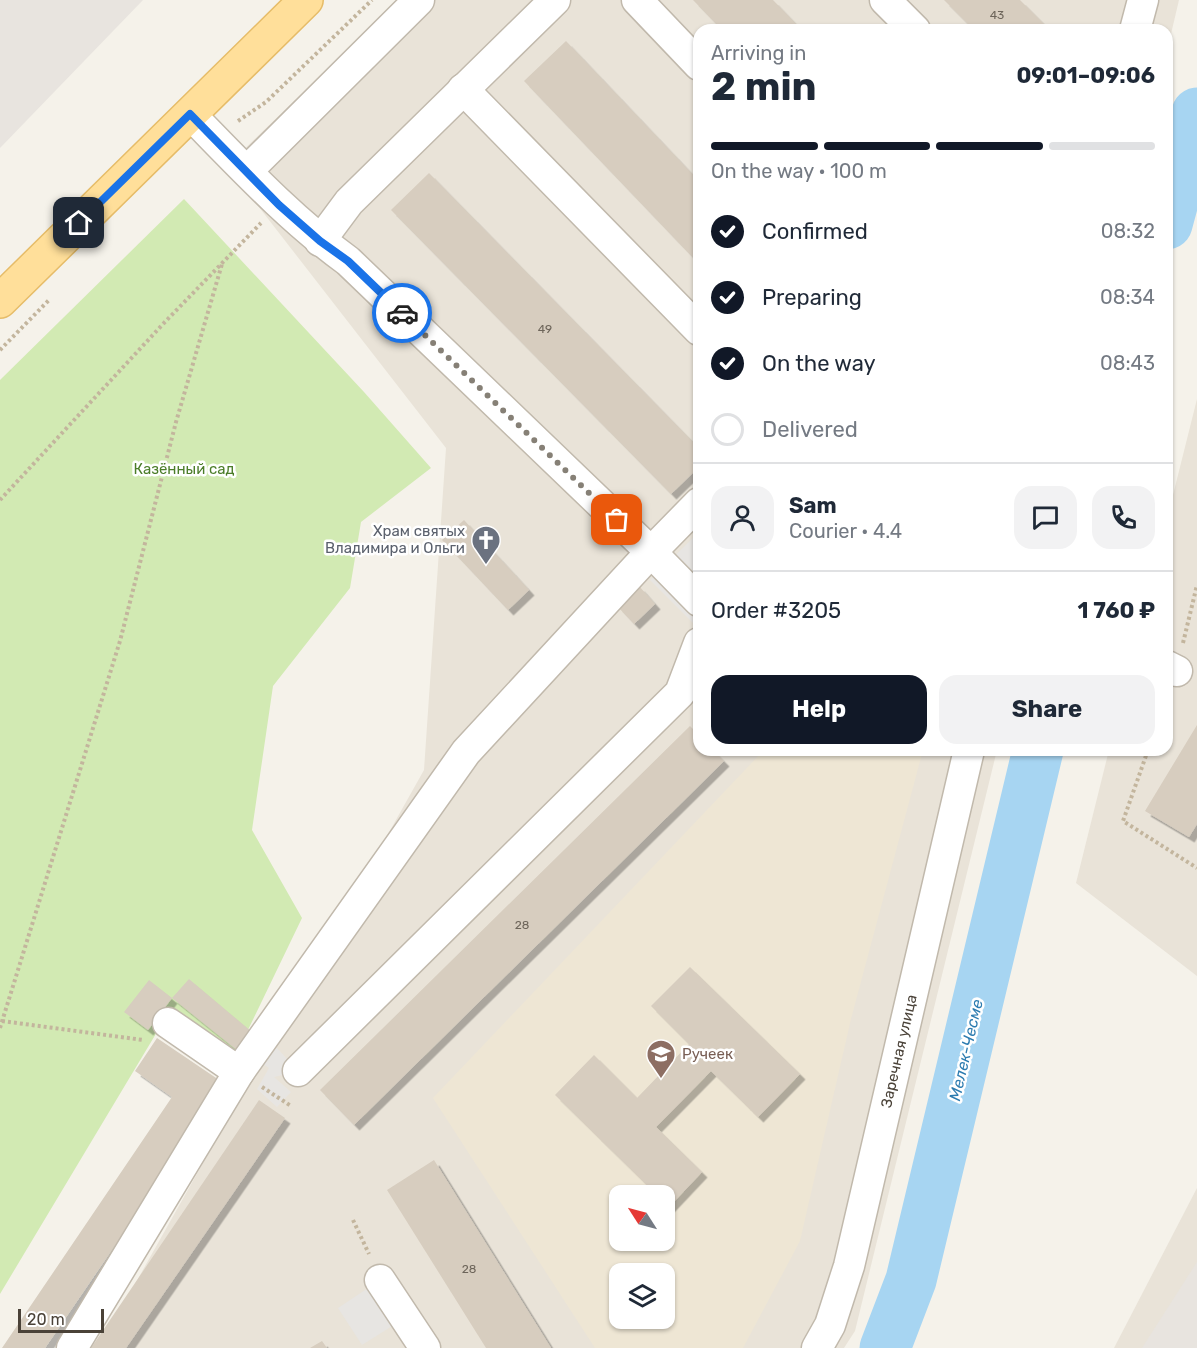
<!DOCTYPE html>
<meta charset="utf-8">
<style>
:root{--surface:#fff;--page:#f2f2f3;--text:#1f2937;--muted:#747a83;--line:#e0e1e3;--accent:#111827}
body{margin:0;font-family:Rubik,sans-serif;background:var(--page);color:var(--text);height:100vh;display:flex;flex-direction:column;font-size:22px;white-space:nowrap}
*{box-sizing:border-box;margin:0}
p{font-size:20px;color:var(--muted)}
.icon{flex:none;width:33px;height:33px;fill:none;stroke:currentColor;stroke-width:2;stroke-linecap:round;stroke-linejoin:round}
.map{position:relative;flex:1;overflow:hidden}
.panel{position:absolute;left:693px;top:24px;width:480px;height:732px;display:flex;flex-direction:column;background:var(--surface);border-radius:18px;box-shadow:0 2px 4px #0004}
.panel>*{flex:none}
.needle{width:39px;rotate:306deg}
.fabs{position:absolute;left:609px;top:1185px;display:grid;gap:12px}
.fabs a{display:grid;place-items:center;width:66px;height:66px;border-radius:12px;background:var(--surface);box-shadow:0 2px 4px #0004;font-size:30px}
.scale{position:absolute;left:18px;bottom:15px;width:86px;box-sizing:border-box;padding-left:6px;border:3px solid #4a4238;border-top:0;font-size:16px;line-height:21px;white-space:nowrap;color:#4a4238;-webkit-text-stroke:4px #fff;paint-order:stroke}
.pin{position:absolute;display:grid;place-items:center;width:51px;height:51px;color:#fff;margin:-26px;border-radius:12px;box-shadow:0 3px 9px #0006}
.courier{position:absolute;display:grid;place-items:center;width:60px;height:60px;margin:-30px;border:4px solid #1a73e8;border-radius:50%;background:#fff;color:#222;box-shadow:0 2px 8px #0007}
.summary em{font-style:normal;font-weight:700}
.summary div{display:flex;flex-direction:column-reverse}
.summary{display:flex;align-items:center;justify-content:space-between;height:102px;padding:0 18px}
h1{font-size:39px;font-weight:700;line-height:45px}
.bar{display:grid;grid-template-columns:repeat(4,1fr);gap:9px 6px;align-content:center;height:72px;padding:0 18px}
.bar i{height:8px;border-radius:4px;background:var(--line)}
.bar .selected{background:var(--accent)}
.bar p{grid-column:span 4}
.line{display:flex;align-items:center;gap:15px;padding:0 18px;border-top:2px solid var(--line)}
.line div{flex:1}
.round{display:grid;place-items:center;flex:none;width:63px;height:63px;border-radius:18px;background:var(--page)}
ol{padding:0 18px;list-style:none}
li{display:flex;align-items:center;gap:18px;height:66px}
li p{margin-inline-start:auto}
li .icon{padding:6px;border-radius:50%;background:var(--accent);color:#fff;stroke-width:4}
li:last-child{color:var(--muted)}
li i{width:33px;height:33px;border:3px solid var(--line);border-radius:50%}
.primary-button{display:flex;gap:12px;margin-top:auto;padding:12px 18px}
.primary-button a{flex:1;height:69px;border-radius:18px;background:var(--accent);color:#fff;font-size:24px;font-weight:700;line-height:69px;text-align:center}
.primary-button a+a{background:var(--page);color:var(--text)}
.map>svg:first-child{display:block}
.residential{fill:#e9e3d8;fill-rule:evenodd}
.industrial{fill:#e8e4df}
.education{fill:#eee6d4;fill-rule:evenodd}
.green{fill:#d2eab3}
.parking{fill:#e7e5e2}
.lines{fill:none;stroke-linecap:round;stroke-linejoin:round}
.river{stroke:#a7d5f2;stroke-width:51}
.building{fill:#d7cdbf;filter:url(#shadow)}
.minor-casing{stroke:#c1b9ac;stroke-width:33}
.major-casing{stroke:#e6bc68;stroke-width:36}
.path{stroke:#c3b59d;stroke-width:4;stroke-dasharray:3 3;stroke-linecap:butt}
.minor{stroke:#fff;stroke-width:30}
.major{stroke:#ffdf9a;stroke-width:33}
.done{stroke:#868076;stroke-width:6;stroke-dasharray:0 10.8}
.route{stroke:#1a73e8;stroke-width:8}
.labels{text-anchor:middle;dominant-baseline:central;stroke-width:5;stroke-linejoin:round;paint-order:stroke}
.number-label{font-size:12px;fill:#6d655a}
.park-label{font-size:15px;fill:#4b7d29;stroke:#fff}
.worship-label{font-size:15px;fill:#5b616d;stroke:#fff;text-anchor:end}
.street-label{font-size:15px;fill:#4a4238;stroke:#fff}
.education-label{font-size:15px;fill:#785e54;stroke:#fff;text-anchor:start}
.water-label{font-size:16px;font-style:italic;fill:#2d7cb0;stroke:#fff}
</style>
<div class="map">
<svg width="1197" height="1348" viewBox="0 0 1197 1348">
<defs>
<filter id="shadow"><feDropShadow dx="5.5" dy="5.5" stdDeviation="0" flood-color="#0004"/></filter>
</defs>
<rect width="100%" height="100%" fill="#f5f2ea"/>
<g class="residential">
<path d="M 398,0 L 1179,0 L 1167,51 L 1167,30 L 699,30 L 699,750 L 997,750 L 855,1331 L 844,1348 L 99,1348 L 424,770 L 446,448 L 227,166 ZM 620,1196 L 664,1196 L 664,1240 L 620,1240 ZM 620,1274 L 664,1274 L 664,1318 L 620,1318 Z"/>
<polygon points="1197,399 1197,976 1076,883 1109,750 1167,750 1167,519"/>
<polygon points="1197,1188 1197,1348 1114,1348"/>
</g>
<g class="industrial">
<polygon points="0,0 143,0 0,148"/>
<polygon points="1197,1262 1197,1348 1142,1348"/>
</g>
<path class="education" d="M 764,750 L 923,750 L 851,1019 L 800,1241 L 743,1348 L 595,1348 L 433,1098 ZM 620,1196 L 664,1196 L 664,1240 L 620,1240 ZM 620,1274 L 664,1274 L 664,1318 L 620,1318 Z"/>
<polygon class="green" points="184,199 364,392 431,468 361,522 350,588 273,686 252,830 302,918 233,1061 157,1032 0,1294 0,380"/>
<g class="parking">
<polygon points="699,532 699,629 650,580"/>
<polygon points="265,1035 298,1071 274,1077 291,1092 277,1107 257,1089 269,1068 251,1056"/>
<polygon points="380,1280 405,1318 362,1345 338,1308"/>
</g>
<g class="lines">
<g class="river">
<polyline points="1167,224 1197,113"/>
<polyline points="885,1348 911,1280 1038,750"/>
</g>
</g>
<g class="building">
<polygon points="693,0 773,0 802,30 722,30"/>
<polygon points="944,0 1020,0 1050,30 974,30"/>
<polygon points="566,41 699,181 699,264 524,81"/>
<polygon points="429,173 699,448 699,467 671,494 391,210"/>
<polygon points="464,520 529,590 508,610 442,540"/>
<polygon points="639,586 655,604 634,624 617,606"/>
<polygon points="1197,725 1197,824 1189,837 1145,811"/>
<polygon points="690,726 699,735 699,750 713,750 724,761 354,1125 320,1090"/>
<polygon points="690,967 800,1074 758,1117 711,1071 656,1127 702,1172 669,1207 664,1202 664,1196 658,1196 555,1095 594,1055 637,1098 689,1044 651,1006"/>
<polygon points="189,979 252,1032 238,1051 172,998"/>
<polygon points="149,980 172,998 148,1030 124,1012"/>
<polygon points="157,1038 225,1084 45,1348 2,1348 172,1097 135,1071"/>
<polygon points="259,1100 285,1118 126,1348 91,1348"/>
<polygon points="434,1160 551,1348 486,1348 387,1190"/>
<polygon points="322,1341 327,1348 310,1348"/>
</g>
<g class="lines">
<g class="minor-casing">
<g id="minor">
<polyline points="637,0 699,65"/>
<polyline points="885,0 915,30"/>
<polyline points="1135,30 1143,0"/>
<polyline points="463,89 699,330"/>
<path d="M 190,114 C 241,166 290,219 348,261 L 651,552 L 699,601"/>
<polyline points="247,171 419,0"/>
<polyline points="320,241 349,202 555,0"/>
<polyline points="1167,666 1177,671"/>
<polyline points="168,1023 239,1072"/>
<polyline points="298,1071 680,693 699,643"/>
<polyline points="380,1280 425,1348"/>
<polyline points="72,1348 239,1072 466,752 651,552 699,503"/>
<path id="s1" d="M 817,1348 L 830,1325 L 849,1266 L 969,750"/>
</g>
</g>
<g class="major-casing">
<polyline id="major" points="0,301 306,0"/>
</g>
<g class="path">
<polyline points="238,121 266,102 372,0"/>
<polyline points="0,350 50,299"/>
<polyline points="0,500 163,324 261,223"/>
<polyline points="1183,643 1197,585"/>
<polyline points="1148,750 1123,821 1197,868"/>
<polyline points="2,1021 143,1040"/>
<polyline points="0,1028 120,641 176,422 222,264"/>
<polyline points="262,1087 291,1106"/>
<polyline points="353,1220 369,1254"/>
</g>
<use href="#minor" class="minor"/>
<use href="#major" class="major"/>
</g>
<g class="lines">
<polyline class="done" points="402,313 617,520"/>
<polyline class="route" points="79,223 190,114 279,205 320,241 348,261 402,313"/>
</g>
<defs>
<g id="church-pin" transform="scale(1.5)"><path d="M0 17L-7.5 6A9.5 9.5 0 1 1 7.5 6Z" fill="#6b7280" stroke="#fff"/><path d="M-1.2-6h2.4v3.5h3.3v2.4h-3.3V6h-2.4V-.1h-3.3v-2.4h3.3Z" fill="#fff"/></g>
<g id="school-pin" transform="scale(1.5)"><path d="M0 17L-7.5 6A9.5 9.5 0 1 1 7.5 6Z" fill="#8d6e63" stroke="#fff"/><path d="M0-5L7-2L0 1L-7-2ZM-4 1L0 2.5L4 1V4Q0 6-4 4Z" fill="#fff"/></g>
</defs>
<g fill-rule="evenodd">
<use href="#church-pin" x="486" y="540"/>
<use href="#school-pin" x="661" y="1054"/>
</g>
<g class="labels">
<g class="number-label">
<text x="997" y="15">43</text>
<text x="545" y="329">49</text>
<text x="522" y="925">28</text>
<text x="469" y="1269">28</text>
</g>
<g class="park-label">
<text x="184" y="469">Казённый сад</text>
</g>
<g class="worship-label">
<text x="465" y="531">Храм святых<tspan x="465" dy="17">Владимира и Ольги</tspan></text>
</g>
<g class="street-label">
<text stroke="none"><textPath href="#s1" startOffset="309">Заречная улица</textPath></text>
</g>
<g class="education-label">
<text x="682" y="1054">Ручеек</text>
</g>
<g class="water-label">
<text transform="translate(966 1050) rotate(-77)">Мелек-Чесме</text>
</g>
</g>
</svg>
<div class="fabs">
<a><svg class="needle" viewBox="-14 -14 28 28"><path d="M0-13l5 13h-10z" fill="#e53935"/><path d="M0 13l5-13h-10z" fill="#747a83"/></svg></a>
<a><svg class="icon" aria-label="layers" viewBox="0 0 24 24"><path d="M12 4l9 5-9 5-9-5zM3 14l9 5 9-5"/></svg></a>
</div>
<div class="scale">20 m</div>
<div class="pin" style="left:617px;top:520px;background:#ea580c"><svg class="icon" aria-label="bag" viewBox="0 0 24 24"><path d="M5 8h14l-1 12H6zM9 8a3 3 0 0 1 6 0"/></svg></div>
<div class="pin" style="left:79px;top:223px;background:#1f2937"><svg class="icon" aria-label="home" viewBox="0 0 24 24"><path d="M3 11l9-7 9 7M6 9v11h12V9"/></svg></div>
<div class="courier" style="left:402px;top:313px"><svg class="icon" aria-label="car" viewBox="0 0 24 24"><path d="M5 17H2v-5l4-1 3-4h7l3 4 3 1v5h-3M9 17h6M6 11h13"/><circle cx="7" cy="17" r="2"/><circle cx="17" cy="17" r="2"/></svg></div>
<section class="panel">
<div class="summary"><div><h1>2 min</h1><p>Arriving in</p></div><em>09:01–09:06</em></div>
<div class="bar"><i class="selected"></i><i class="selected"></i><i class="selected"></i><i></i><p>On the way · 100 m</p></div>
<ol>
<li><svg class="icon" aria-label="check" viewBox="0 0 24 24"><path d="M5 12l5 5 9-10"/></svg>Confirmed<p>08:32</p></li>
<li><svg class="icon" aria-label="check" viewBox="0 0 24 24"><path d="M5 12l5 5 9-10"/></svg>Preparing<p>08:34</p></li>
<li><svg class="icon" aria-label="check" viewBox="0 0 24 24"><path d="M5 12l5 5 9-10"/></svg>On the way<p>08:43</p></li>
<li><i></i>Delivered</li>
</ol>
<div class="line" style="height:108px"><a class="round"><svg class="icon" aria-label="person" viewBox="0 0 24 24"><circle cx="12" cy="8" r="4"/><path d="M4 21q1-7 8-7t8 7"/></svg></a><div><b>Sam</b><p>Courier · 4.4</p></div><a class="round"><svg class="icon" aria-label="chat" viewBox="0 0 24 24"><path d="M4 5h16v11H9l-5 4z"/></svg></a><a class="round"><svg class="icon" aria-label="phone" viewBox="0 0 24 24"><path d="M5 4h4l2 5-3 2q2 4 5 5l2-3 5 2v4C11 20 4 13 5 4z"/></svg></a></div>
<div class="line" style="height:78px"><div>Order #3205</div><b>1 760 ₽</b></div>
<div class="primary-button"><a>Help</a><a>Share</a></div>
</section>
</div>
